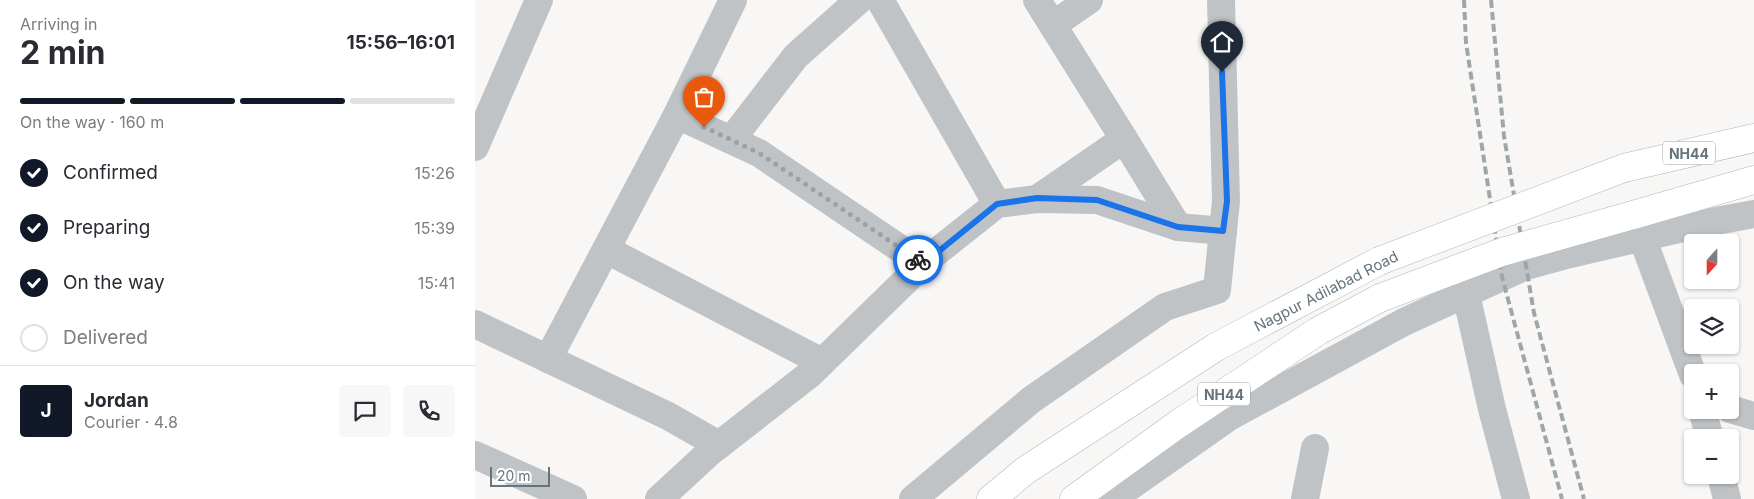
<!DOCTYPE html>
<meta charset="utf-8">
<style>
:root{--surface:#fff;--page:#f7f7f7;--text:#2b2b33;--muted:#7c7c81;--line:#e1e1e2;--accent:#111827}
body{margin:0;font-family:Inter,sans-serif;background:var(--page);color:var(--text);height:100vh;display:flex;flex-direction:column;font-size:19px;white-space:nowrap}
*{box-sizing:border-box;margin:0}
p{font-size:16px;color:var(--muted)}
.icon{flex:none;width:28px;height:28px;fill:none;stroke:currentColor;stroke-width:2;stroke-linecap:round;stroke-linejoin:round}
.map{position:relative;flex:1;overflow:hidden}
.panel{display:flex;flex-direction:column;background:var(--surface);width:475px}
.panel>*{flex:none}
.needle{width:32px;rotate:201deg}
.controls{position:absolute;left:1209px;top:234px;display:grid;gap:10px}
.controls a{display:grid;place-items:center;width:55px;height:55px;border-radius:5px;background:var(--surface);box-shadow:0 1px 4px #0004;font-size:25px}
.scale{position:absolute;left:15px;bottom:12px;width:60px;box-sizing:border-box;padding-left:5px;border:2px solid #65757d;border-top:0;font-size:14px;line-height:18px;white-space:nowrap;color:#65757d;-webkit-text-stroke:4px #fff;paint-order:stroke}
.pin{position:absolute;display:grid;place-items:center;width:42px;height:42px;color:#fff;margin:-51px -21px;border-radius:50% 50% 50% 0;rotate:-45deg;box-shadow:0 0 5px #0007}
.pin .icon{rotate:45deg}
.courier{position:absolute;display:grid;place-items:center;width:50px;height:50px;margin:-25px;border:4px solid #1a73e8;border-radius:50%;background:#fff;color:#222;box-shadow:0 1px 6px #0007}
.summary em{font-style:normal;font-weight:700}
.summary div{display:flex;flex-direction:column-reverse}
.summary{display:flex;align-items:center;justify-content:space-between;height:85px;padding:0 20px}
h1{font-size:32px;font-weight:700;line-height:38px}
.bar{display:grid;grid-template-columns:repeat(4,1fr);gap:8px 5px;align-content:center;height:60px;padding:0 20px}
.bar i{height:6px;border-radius:4px;background:var(--line)}
.bar .on{background:var(--accent)}
.bar p{grid-column:span 4}
.line{display:flex;align-items:center;gap:12px;padding:0 20px;border-top:1px solid var(--line)}
.line div{flex:1}
.round{display:grid;place-items:center;flex:none;width:52px;height:52px;border-radius:5px;background:var(--page)}
ol{padding:0 20px;list-style:none}
li{display:flex;align-items:center;gap:15px;height:55px}
li p{margin-inline-start:auto}
li .icon{padding:5px;border-radius:50%;background:var(--accent);color:#fff;stroke-width:4}
li:last-child{color:var(--muted)}
li i{width:28px;height:28px;border:2px solid var(--line);border-radius:50%}
main{display:flex;flex:1;min-height:0}
.map>svg:first-child{display:block}
.lines{fill:none;stroke-linecap:round;stroke-linejoin:round}
.highway-casing{stroke:#b2b7b9;stroke-width:29}
.minor{stroke:#bfc3c6;stroke-width:28}
.highway{stroke:#fff;stroke-width:28}
.rail{stroke:#9fa6aa;stroke-width:4;stroke-dasharray:8 4;stroke-linecap:butt}
.highway-bridge-casing{stroke:#b2b7b9;stroke-width:29;stroke-linecap:butt}
.highway-bridge{stroke:#fff;stroke-width:28}
.done{stroke:#98a2a7;stroke-width:5;stroke-dasharray:0 9}
.route{stroke:#1a73e8;stroke-width:6}
.labels{text-anchor:middle;dominant-baseline:central;stroke-width:5;stroke-linejoin:round;paint-order:stroke}
.shield{fill:#fff;stroke:#939ea4;stroke-width:1}
.shield-label{font-size:14px;font-weight:bold;fill:#65757d}
.street-label{font-size:15px;fill:#65757d;stroke:#fff}
</style>
<main>
<section class="panel">
<div class="summary"><div><h1>2 min</h1><p>Arriving in</p></div><em>15:56–16:01</em></div>
<div class="bar"><i class="on"></i><i class="on"></i><i class="on"></i><i></i><p>On the way · 160 m</p></div>
<ol>
<li><svg class="icon" aria-label="check" viewBox="0 0 24 24"><path d="M5 12l5 5 9-10"/></svg>Confirmed<p>15:26</p></li>
<li><svg class="icon" aria-label="check" viewBox="0 0 24 24"><path d="M5 12l5 5 9-10"/></svg>Preparing<p>15:39</p></li>
<li><svg class="icon" aria-label="check" viewBox="0 0 24 24"><path d="M5 12l5 5 9-10"/></svg>On the way<p>15:41</p></li>
<li><i></i>Delivered</li>
</ol>
<div class="line" style="height:90px"><b class="round" style="background:var(--accent);color:#fff">J</b><div><b>Jordan</b><p>Courier · 4.8</p></div><a class="round"><svg class="icon" aria-label="chat" viewBox="0 0 24 24"><path d="M4 5h16v11H9l-5 4z"/></svg></a><a class="round"><svg class="icon" aria-label="phone" viewBox="0 0 24 24"><path d="M5 4h4l2 5-3 2q2 4 5 5l2-3 5 2v4C11 20 4 13 5 4z"/></svg></a></div>
</section>
<div class="map">
<svg width="1279" height="499" viewBox="0 0 1279 499">
<rect width="100%" height="100%" fill="#f8f7f5"/>
<g class="lines">
<g class="highway-casing">
<g id="highway">
<polyline points="1149,168 1279,138"/>
<polyline points="1158,215 1279,180"/>
<polyline points="516,499 551,470 741,347 904,261"/>
<polyline points="599,499 703,424 843,331 905,298"/>
</g>
</g>
<g class="minor">
<polyline points="405,0 522,204"/>
<polyline points="562,0 649,139"/>
<polyline points="578,25 614,0"/>
<polyline points="202,115 258,0"/>
<polyline points="256,140 321,56 384,0"/>
<polyline points="0,147 64,0"/>
<polyline points="562,199 649,139 703,227"/>
<polyline points="1167,237 1218,375"/>
<polyline points="132,250 347,362"/>
<polyline points="991,294 1017,409 1041,499"/>
<polyline points="0,324 193,416 244,445"/>
<polyline points="73,359 202,115 284,153 448,264"/>
<polyline points="1255,409 1279,416"/>
<polyline points="1227,410 1235,438"/>
<polyline points="0,455 98,499"/>
<polyline points="1246,475 1252,499"/>
<polyline points="184,499 235,452 335,374 454,258 522,204 562,199 622,200 703,227 748,231"/>
<polyline points="438,499 556,400 690,307 742,290 751,201 746,0"/>
<polyline points="637,499 754,417 929,322 1027,277 1051,266 1095,254 1230,223 1279,214"/>
<polyline points="830,499 840,448"/>
</g>
<use href="#highway" class="highway"/>
<g class="rail">
<polyline points="989,0 991,43 1027,277 1087,499"/>
<polyline points="1016,0 1029,136 1059,313 1109,499"/>
</g>
<g class="highway-bridge-casing">
<g id="highway-bridge">
<polyline points="904,261 1149,168"/>
<polyline points="905,298 1027,252 1158,215"/>
</g>
</g>
<use href="#highway-bridge" class="highway-bridge"/>
</g>
<g class="lines">
<polyline class="done" points="229,127 284,153 443,260"/>
<polyline class="route" points="443,260 448,264 522,204 562,198 622,200 703,227 748,231 752,201 747,72"/>
</g>
<g class="labels">
<g class="shield">
<rect x="1188" y="141.5" width="52" height="23" rx="4"/>
<rect x="723" y="382.5" width="52" height="23" rx="4"/>
</g>
<g class="shield-label">
<text x="1214" y="153">NH44</text>
<text x="749" y="394">NH44</text>
</g>
<g class="street-label">
<text transform="translate(851 291) rotate(-27)">Nagpur Adilabad Road</text>
</g>
</g>
</svg>
<div class="controls">
<a><svg class="needle" viewBox="-14 -14 28 28"><path d="M0-13l5 13h-10z" fill="#e53935"/><path d="M0 13l5-13h-10z" fill="#7c7c81"/></svg></a>
<a><svg class="icon" aria-label="layers" viewBox="0 0 24 24"><path d="M12 4l9 5-9 5-9-5zM3 14l9 5 9-5"/></svg></a>
<a>+</a>
<a>−</a>
</div>
<div class="scale">20 m</div>
<div class="pin" style="left:229px;top:127px;background:#ea580c"><svg class="icon" aria-label="bag" viewBox="0 0 24 24"><path d="M5 8h14l-1 12H6zM9 8a3 3 0 0 1 6 0"/></svg></div>
<div class="pin" style="left:747px;top:72px;background:#1f2937"><svg class="icon" aria-label="home" viewBox="0 0 24 24"><path d="M3 11l9-7 9 7M6 9v11h12V9"/></svg></div>
<div class="courier" style="left:443px;top:260px"><svg class="icon" aria-label="bike" viewBox="0 0 24 24"><circle cx="6" cy="16" r="4"/><circle cx="18" cy="16" r="4"/><path d="M6 16l4-8h5l3 8M10 8l3 8H6M13 5h3"/></svg></div>
</div>
</main>
